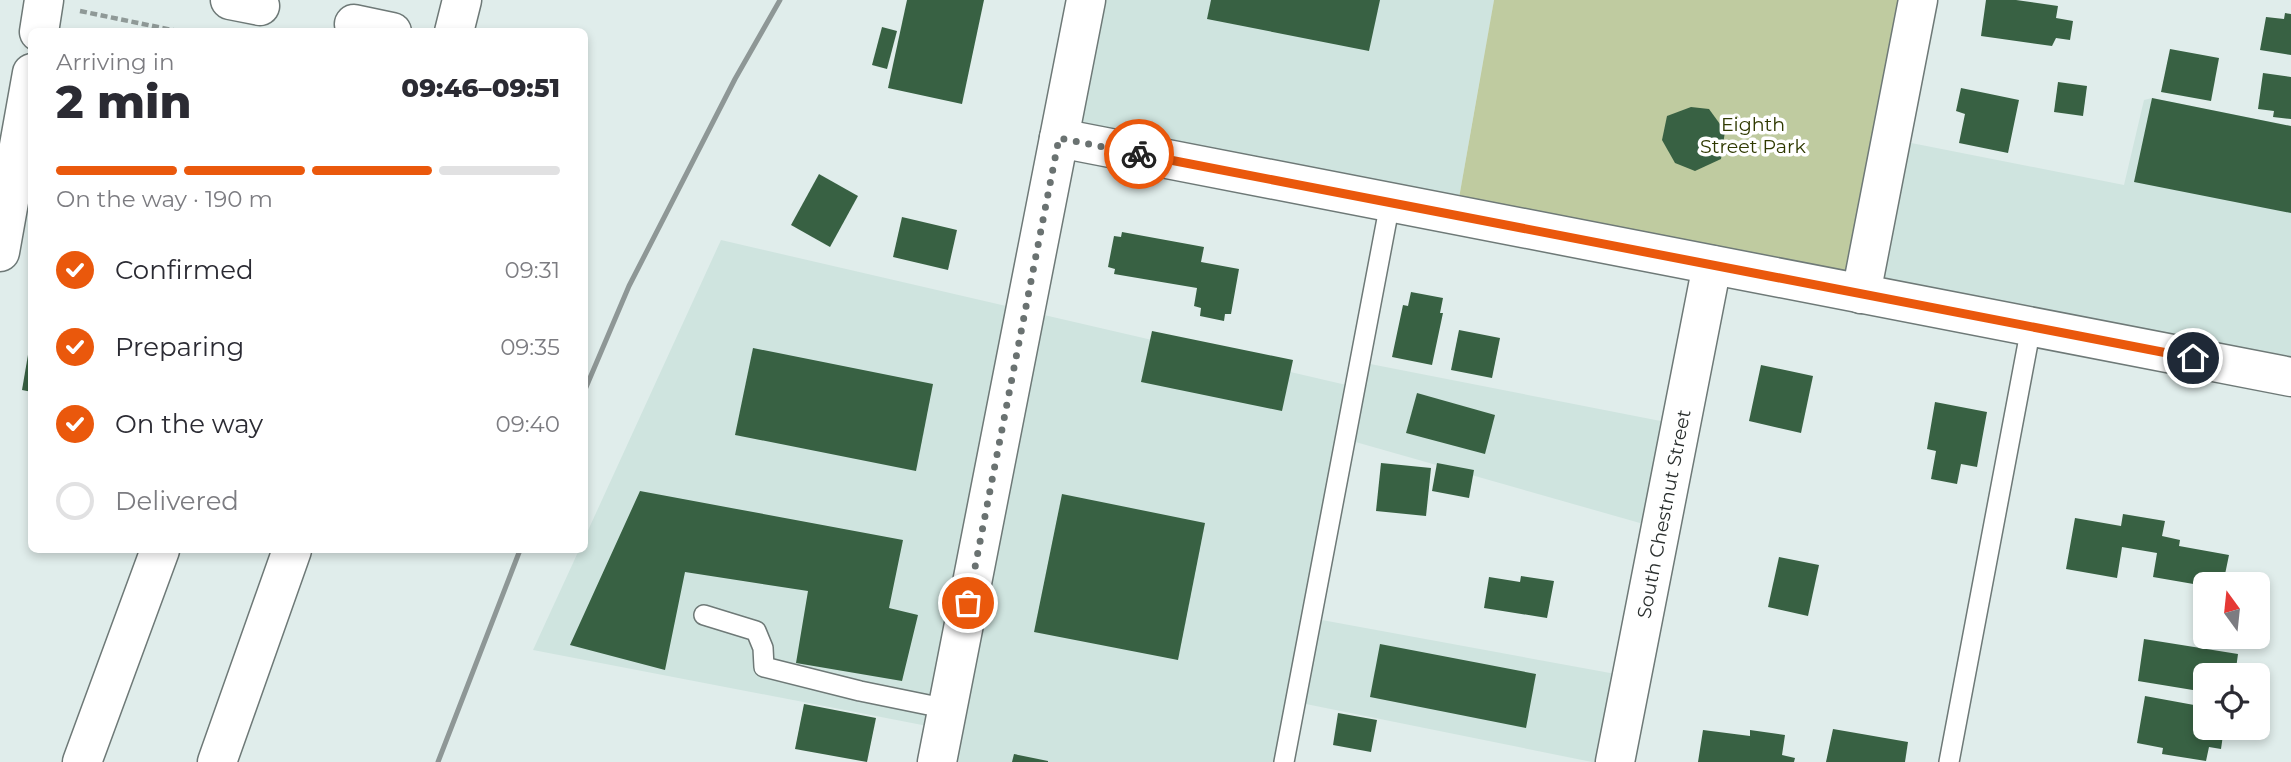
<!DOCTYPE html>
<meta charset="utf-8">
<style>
:root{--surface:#fff;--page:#f2f2f3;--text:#2b2b33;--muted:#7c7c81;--line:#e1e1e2;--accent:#ea580c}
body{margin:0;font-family:Montserrat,sans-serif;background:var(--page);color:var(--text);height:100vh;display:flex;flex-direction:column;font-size:26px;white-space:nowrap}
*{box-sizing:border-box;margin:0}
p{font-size:23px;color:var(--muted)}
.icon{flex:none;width:38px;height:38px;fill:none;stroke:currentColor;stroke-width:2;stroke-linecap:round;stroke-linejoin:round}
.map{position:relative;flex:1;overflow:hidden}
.side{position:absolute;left:28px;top:28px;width:560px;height:525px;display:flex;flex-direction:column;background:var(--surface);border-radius:10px;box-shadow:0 4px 10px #0003}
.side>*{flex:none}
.needle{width:46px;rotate:345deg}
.tools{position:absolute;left:2193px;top:572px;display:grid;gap:14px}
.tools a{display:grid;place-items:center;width:77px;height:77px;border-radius:10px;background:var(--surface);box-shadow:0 4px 10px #0003;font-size:35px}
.pin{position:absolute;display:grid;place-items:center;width:60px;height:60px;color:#fff;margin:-30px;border:4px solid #fff;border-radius:50%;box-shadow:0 2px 7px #0007}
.courier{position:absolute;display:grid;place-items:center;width:70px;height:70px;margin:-35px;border:5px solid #ea580c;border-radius:50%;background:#fff;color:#222;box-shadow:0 2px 9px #0007}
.head em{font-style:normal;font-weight:800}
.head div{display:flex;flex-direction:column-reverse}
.head{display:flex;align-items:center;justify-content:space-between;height:119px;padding:0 28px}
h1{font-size:46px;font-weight:800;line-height:52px}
.bar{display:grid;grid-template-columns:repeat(4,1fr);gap:10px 7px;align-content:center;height:84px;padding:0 28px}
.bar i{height:9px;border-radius:5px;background:var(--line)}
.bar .active{background:var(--accent)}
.bar p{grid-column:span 4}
ol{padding:0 28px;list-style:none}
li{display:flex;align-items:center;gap:21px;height:77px}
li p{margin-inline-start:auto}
li .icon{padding:7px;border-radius:50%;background:var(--accent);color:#fff;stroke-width:4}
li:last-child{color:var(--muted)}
li i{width:38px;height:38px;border:4px solid var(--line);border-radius:50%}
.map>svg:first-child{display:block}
.built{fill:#cfe4df}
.green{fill:#bfcba0}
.building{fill:#386143}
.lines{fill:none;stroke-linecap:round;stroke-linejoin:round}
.lane-casing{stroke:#6e7977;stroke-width:22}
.street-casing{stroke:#6e7977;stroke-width:41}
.secondary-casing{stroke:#6e7977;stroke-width:41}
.path{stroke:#8f9997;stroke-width:4.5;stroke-dasharray:7 3.5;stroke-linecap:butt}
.lane{stroke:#fff;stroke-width:19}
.street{stroke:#fff;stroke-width:38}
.secondary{stroke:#fff;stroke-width:38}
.rail{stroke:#8e9796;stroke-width:5}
.done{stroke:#6a7271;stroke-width:7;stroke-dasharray:0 12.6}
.route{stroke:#ea580c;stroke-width:9}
.labels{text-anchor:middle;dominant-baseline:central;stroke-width:7;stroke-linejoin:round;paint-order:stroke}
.park-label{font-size:19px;fill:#2f3900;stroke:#fff}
.street-label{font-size:19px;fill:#2b302f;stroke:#fff}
</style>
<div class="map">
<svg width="2291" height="762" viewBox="0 0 2291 762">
<rect width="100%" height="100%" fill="#e0edeb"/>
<g class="built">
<polygon points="1086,0 1494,0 1456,215 1059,138"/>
<polygon points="2152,98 2291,126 2291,377 1861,294 1891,139 2124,185 2144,100"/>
<polygon points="721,240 1355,387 1360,362 1681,425 1661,529 1345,439 1311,618 1632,677 1615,762 1592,762 1296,702 1284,762 937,762 943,729 533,650 579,550 584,550 585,537"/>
</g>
<polygon class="green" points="1494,0 1918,0 1861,294 1456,215"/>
<g class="building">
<polygon points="907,0 984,0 962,104 888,88"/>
<polygon points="1211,0 1380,0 1369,51 1207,19"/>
<polygon points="1986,0 2016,0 2058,6 2056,18 2073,21 2070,40 2056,38 2052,46 1981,36"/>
<polygon points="2285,13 2291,14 2291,55 2260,50 2266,17 2284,19"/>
<polygon points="882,27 897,31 887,69 872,65"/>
<polygon points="2170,49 2219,58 2211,101 2161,92"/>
<polygon points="2263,73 2291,77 2291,119 2273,117 2274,111 2258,109"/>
<polygon points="2058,82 2087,86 2083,116 2054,112"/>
<polygon points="1961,88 2019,100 2008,153 1959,143 1965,114 1956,111"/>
<polygon points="2152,98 2291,126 2291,213 2134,182"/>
<polygon points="1691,107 1709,109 1725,131 1721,159 1695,171 1675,163 1662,140 1667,116"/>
<polygon points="819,174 858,196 830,247 791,225"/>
<polygon points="902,217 957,230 948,270 893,257"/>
<polygon points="1122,232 1204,247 1201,262 1239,269 1231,314 1225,314 1224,321 1200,316 1201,308 1194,306 1197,288 1114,274 1115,269 1108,267 1114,236 1121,237"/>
<polygon points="1411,292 1443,298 1440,313 1443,313 1432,365 1392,357 1403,305 1408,306"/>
<polygon points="1459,330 1500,338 1492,378 1451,370"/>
<polygon points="1152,331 1293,360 1282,411 1141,382"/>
<polygon points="30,343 32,343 32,392 22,390"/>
<polygon points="753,348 933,384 916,471 735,435"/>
<polygon points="1761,365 1813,376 1801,433 1749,421"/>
<polygon points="1417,393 1495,415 1485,454 1406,433"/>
<polygon points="1935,402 1987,412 1977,467 1961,464 1957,484 1931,479 1936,451 1927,449"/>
<polygon points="1381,463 1431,468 1426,516 1376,511"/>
<polygon points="1437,463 1474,470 1469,498 1432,491"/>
<polygon points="640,491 903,540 889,608 918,615 902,681 796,663 808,591 685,572 665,670 570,645"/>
<polygon points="1062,494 1205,523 1178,660 1034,632"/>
<polygon points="2123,514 2165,521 2162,536 2180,540 2179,546 2229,555 2223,584 2205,586 2153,577 2157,553 2122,547 2117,578 2066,569 2075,518 2121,526"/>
<polygon points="1779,557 1819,565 1808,616 1768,607"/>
<polygon points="1521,576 1554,581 1547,618 1484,608 1489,577 1520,582"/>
<polygon points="2144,639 2238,654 2235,676 2205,676 2205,692 2138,681"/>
<polygon points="1380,644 1536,674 1526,728 1370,697"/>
<polygon points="2145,696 2205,707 2205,728 2224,728 2221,749 2209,747 2206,761 2162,754 2163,748 2137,743"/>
<polygon points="804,704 876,718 867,762 795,749"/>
<polygon points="1338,713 1377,720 1371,752 1333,745"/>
<polygon points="1833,729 1908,742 1905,762 1826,762"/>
<polygon points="1703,730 1750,736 1750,730 1785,735 1782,755 1795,758 1794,762 1698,762"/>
<polygon points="1014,754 1048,761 1048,762 1012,762"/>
</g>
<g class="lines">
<g class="lane-casing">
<g id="lane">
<polyline points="704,615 756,631 763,648 764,667 860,691 948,709"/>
<polyline points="1284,762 1390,203"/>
<polyline points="1949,762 2031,327"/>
</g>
</g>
<g class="street-casing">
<g id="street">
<polyline points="230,0 260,6"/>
<polyline points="39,32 44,0"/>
<polyline points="1059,138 2291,377"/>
<polyline points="0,252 32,73"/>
<polyline points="1861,294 1918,0"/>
<polyline points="937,762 1086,0"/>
<polyline points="1615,762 1712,265"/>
</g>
</g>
<g class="secondary-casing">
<g id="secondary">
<polyline points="354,24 392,32"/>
<polyline points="454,32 462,0"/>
<polyline points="82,762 160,550"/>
<polyline points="217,762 292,550"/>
</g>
</g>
<polyline class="path" points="80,11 182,32"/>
<use href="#lane" class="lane"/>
<use href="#street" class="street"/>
<use href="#secondary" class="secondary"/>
<g class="rail">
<polyline points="584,392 629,286 735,79 780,0"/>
<polyline points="438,762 520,550"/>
</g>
</g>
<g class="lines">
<polyline class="done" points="968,603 1059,138 1139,154"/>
<polyline class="route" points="1139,154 2193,358"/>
</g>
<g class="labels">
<g class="park-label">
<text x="1753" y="124">Eighth<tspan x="1753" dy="22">Street Park</tspan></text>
</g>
<g class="street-label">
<text transform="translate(1664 514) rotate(-79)">South Chestnut Street</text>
</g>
</g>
</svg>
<div class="tools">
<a><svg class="needle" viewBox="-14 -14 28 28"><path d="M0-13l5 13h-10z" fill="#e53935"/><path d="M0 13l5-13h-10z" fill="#7c7c81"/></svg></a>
<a><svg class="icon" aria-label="locate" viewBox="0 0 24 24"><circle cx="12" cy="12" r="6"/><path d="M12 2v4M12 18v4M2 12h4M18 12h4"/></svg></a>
</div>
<div class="pin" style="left:968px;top:603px;background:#ea580c"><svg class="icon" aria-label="bag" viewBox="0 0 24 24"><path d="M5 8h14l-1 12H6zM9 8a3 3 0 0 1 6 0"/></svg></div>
<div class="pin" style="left:2193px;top:358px;background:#1f2937"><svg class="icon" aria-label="home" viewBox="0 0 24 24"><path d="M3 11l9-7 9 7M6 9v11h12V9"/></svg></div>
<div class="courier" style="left:1139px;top:154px"><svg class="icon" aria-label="bike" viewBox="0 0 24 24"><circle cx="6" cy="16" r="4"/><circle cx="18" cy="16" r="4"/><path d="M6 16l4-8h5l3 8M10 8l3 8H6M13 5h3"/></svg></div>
<section class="side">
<div class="head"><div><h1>2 min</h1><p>Arriving in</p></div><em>09:46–09:51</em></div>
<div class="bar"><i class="active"></i><i class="active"></i><i class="active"></i><i></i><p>On the way · 190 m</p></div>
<ol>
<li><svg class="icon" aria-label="check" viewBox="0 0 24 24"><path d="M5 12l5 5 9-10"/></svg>Confirmed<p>09:31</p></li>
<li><svg class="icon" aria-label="check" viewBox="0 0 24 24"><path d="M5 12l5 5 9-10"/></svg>Preparing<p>09:35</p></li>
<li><svg class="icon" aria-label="check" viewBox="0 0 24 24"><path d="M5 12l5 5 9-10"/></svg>On the way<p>09:40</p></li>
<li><i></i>Delivered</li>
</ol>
</section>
</div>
